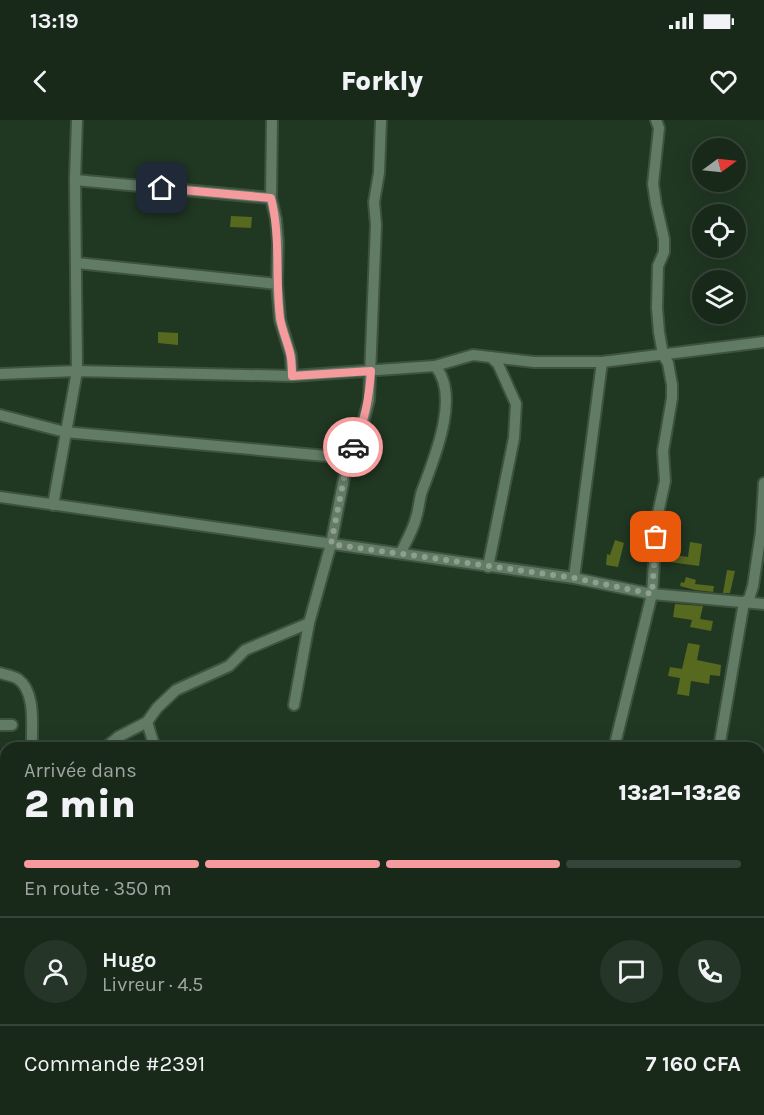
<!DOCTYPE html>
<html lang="fr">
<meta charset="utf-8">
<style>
:root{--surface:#18291a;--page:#253527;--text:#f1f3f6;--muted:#9fa6a2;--line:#364539;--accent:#f59b9e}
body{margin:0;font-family:Karla,sans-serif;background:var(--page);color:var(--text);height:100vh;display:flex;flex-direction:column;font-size:22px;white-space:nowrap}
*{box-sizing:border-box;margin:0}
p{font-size:20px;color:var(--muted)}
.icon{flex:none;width:33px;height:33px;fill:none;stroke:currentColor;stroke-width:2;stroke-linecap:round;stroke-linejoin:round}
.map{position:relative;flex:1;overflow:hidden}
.drawer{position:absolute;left:0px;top:622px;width:765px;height:374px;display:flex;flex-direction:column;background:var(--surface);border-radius:18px 18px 0 0;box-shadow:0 6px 24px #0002,0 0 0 2px var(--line)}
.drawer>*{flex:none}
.needle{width:39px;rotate:75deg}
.controls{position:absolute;left:692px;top:18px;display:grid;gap:12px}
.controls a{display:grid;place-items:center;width:54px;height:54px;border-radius:50%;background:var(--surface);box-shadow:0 6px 24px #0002,0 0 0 2px var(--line);font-size:30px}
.pin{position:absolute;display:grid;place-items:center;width:51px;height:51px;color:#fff;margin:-26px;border-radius:12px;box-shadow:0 3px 9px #0006}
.courier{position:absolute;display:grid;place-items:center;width:60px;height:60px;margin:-30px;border:4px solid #f59b9e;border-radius:50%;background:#fff;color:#222;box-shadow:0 2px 8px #0007}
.head em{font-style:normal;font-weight:800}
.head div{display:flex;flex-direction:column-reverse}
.head{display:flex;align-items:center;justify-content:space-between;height:102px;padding:0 24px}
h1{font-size:39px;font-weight:800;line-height:45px}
.bar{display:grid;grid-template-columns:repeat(4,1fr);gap:9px 6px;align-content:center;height:72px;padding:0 24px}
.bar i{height:8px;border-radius:4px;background:var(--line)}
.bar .active{background:var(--accent)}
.bar p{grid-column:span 4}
.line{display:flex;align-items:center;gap:15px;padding:0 24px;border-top:2px solid var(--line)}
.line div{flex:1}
.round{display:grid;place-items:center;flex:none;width:63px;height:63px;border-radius:32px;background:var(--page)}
.status{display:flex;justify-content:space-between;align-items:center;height:42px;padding:0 30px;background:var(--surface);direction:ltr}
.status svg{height:16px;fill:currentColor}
header{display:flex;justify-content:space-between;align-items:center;height:78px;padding:0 24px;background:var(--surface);font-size:27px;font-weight:800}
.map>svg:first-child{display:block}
.building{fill:#57681f}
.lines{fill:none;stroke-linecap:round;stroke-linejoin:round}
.street-casing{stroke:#3e5240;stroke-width:14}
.street{stroke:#627b64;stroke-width:10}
.done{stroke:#8e9e8f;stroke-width:6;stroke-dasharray:0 10.8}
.route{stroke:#f59b9e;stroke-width:8}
</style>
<div class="status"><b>13:19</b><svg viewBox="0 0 49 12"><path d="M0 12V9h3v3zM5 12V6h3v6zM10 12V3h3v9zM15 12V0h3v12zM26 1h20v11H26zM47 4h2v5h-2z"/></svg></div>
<header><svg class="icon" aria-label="back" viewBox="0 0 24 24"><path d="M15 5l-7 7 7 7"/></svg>Forkly<svg class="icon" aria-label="heart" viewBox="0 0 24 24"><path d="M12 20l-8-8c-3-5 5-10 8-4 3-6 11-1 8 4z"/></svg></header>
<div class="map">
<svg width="764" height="995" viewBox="0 0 764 995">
<rect width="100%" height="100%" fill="#203722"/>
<g class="building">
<polygon points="231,96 252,97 251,108 230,107"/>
<polygon points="158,212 178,213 178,225 158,223"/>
<polygon points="615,420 624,423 618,447 606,445 607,434 610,435"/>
<polygon points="690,422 702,424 699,446 670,442 670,441 666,440 667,434 688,437"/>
<polygon points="727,450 735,451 730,473 723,473"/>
<polygon points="686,457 696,460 695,464 714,466 713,472 695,470 680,466 681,462 684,463"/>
<polygon points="675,484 703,486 700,499 713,501 711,511 690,507 692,500 673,497"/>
<polygon points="688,523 700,525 697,540 721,545 720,556 710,555 709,564 691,561 689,576 677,574 680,558 668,556 670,547 682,549"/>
</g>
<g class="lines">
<g class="street-casing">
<g id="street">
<polyline points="272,0 271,78 276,99 278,122 277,164 280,200 291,236 292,256"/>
<polyline points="75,60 271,78"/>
<polyline points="77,143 277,164"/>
<polyline points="0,254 77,251 75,60 77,0"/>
<polyline points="0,295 65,312 348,338"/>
<polyline points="0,377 574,458 652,474 764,484"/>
<polyline points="53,385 77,251 292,256 435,246 473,235 534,242 602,242 764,222"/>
<path d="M 401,432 C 406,422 413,410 416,398 C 419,389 419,380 422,371 C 434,339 461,275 435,246"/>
<polyline points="488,447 514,318 516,284 498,244 491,237"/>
<polyline points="574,458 602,242"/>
<path d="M 0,553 C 6,555 14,556 18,559 C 37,573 31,608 32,628"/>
<polyline points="294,585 309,503 331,424 348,338 360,314 369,280 376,105 374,82 379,53 381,0"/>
<polyline points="147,602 155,628"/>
<polyline points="0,605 12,605"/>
<polyline points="105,628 118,617 147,602 157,588 176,570 229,546 245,530 309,503"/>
<polyline points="614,628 652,474 657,398 665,361 663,331 672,278 672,265 668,243 663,235 659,212 657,188 658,146 664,132 664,119 656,84 653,64 659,8 656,0"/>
<polyline points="719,628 744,482 749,479 753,466 761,412 764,363"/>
<polyline points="0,700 6,700"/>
<polyline points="759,780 764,776"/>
<polyline points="32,990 32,995"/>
<polyline points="187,990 213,995"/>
<polyline points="528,995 529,990"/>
<polyline points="626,995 628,990"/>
</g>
</g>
<use href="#street" class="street"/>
</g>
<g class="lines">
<polyline class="done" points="353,327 348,338 331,424 574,458 652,474 656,417"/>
<path class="route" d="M 162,68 L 271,78 C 281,117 275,157 280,198 C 282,210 287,221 290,233 C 292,241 292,249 292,256 L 371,251 C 369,278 365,302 353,327"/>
</g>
</svg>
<div class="controls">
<a><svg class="needle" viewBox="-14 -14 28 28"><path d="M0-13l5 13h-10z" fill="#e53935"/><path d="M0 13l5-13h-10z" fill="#9fa6a2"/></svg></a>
<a><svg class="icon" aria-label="locate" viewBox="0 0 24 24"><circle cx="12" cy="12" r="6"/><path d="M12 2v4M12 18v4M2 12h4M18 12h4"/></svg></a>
<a><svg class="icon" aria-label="layers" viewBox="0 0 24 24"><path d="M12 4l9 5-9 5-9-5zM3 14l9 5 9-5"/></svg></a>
</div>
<div class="pin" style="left:656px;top:417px;background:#ea580c"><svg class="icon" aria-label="bag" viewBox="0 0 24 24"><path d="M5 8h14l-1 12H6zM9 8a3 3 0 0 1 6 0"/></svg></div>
<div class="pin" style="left:162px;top:68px;background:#1f2937"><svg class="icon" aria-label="home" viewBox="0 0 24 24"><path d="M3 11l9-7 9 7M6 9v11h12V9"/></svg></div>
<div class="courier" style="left:353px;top:327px"><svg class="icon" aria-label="car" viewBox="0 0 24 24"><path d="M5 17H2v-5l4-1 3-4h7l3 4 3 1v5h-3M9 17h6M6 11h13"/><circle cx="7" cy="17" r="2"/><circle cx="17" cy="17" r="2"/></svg></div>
<section class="drawer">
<div class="head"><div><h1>2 min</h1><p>Arrivée dans</p></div><em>13:21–13:26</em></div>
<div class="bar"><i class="active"></i><i class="active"></i><i class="active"></i><i></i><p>En route · 350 m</p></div>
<div class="line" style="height:108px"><a class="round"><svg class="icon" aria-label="person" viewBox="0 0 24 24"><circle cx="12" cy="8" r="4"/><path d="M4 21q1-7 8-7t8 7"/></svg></a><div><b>Hugo</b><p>Livreur · 4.5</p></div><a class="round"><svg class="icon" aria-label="chat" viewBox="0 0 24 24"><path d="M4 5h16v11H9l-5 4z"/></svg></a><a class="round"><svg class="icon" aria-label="phone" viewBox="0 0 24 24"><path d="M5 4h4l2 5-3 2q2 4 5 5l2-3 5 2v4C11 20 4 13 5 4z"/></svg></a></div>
<div class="line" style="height:78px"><div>Commande #2391</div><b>7 160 CFA</b></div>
</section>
</div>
